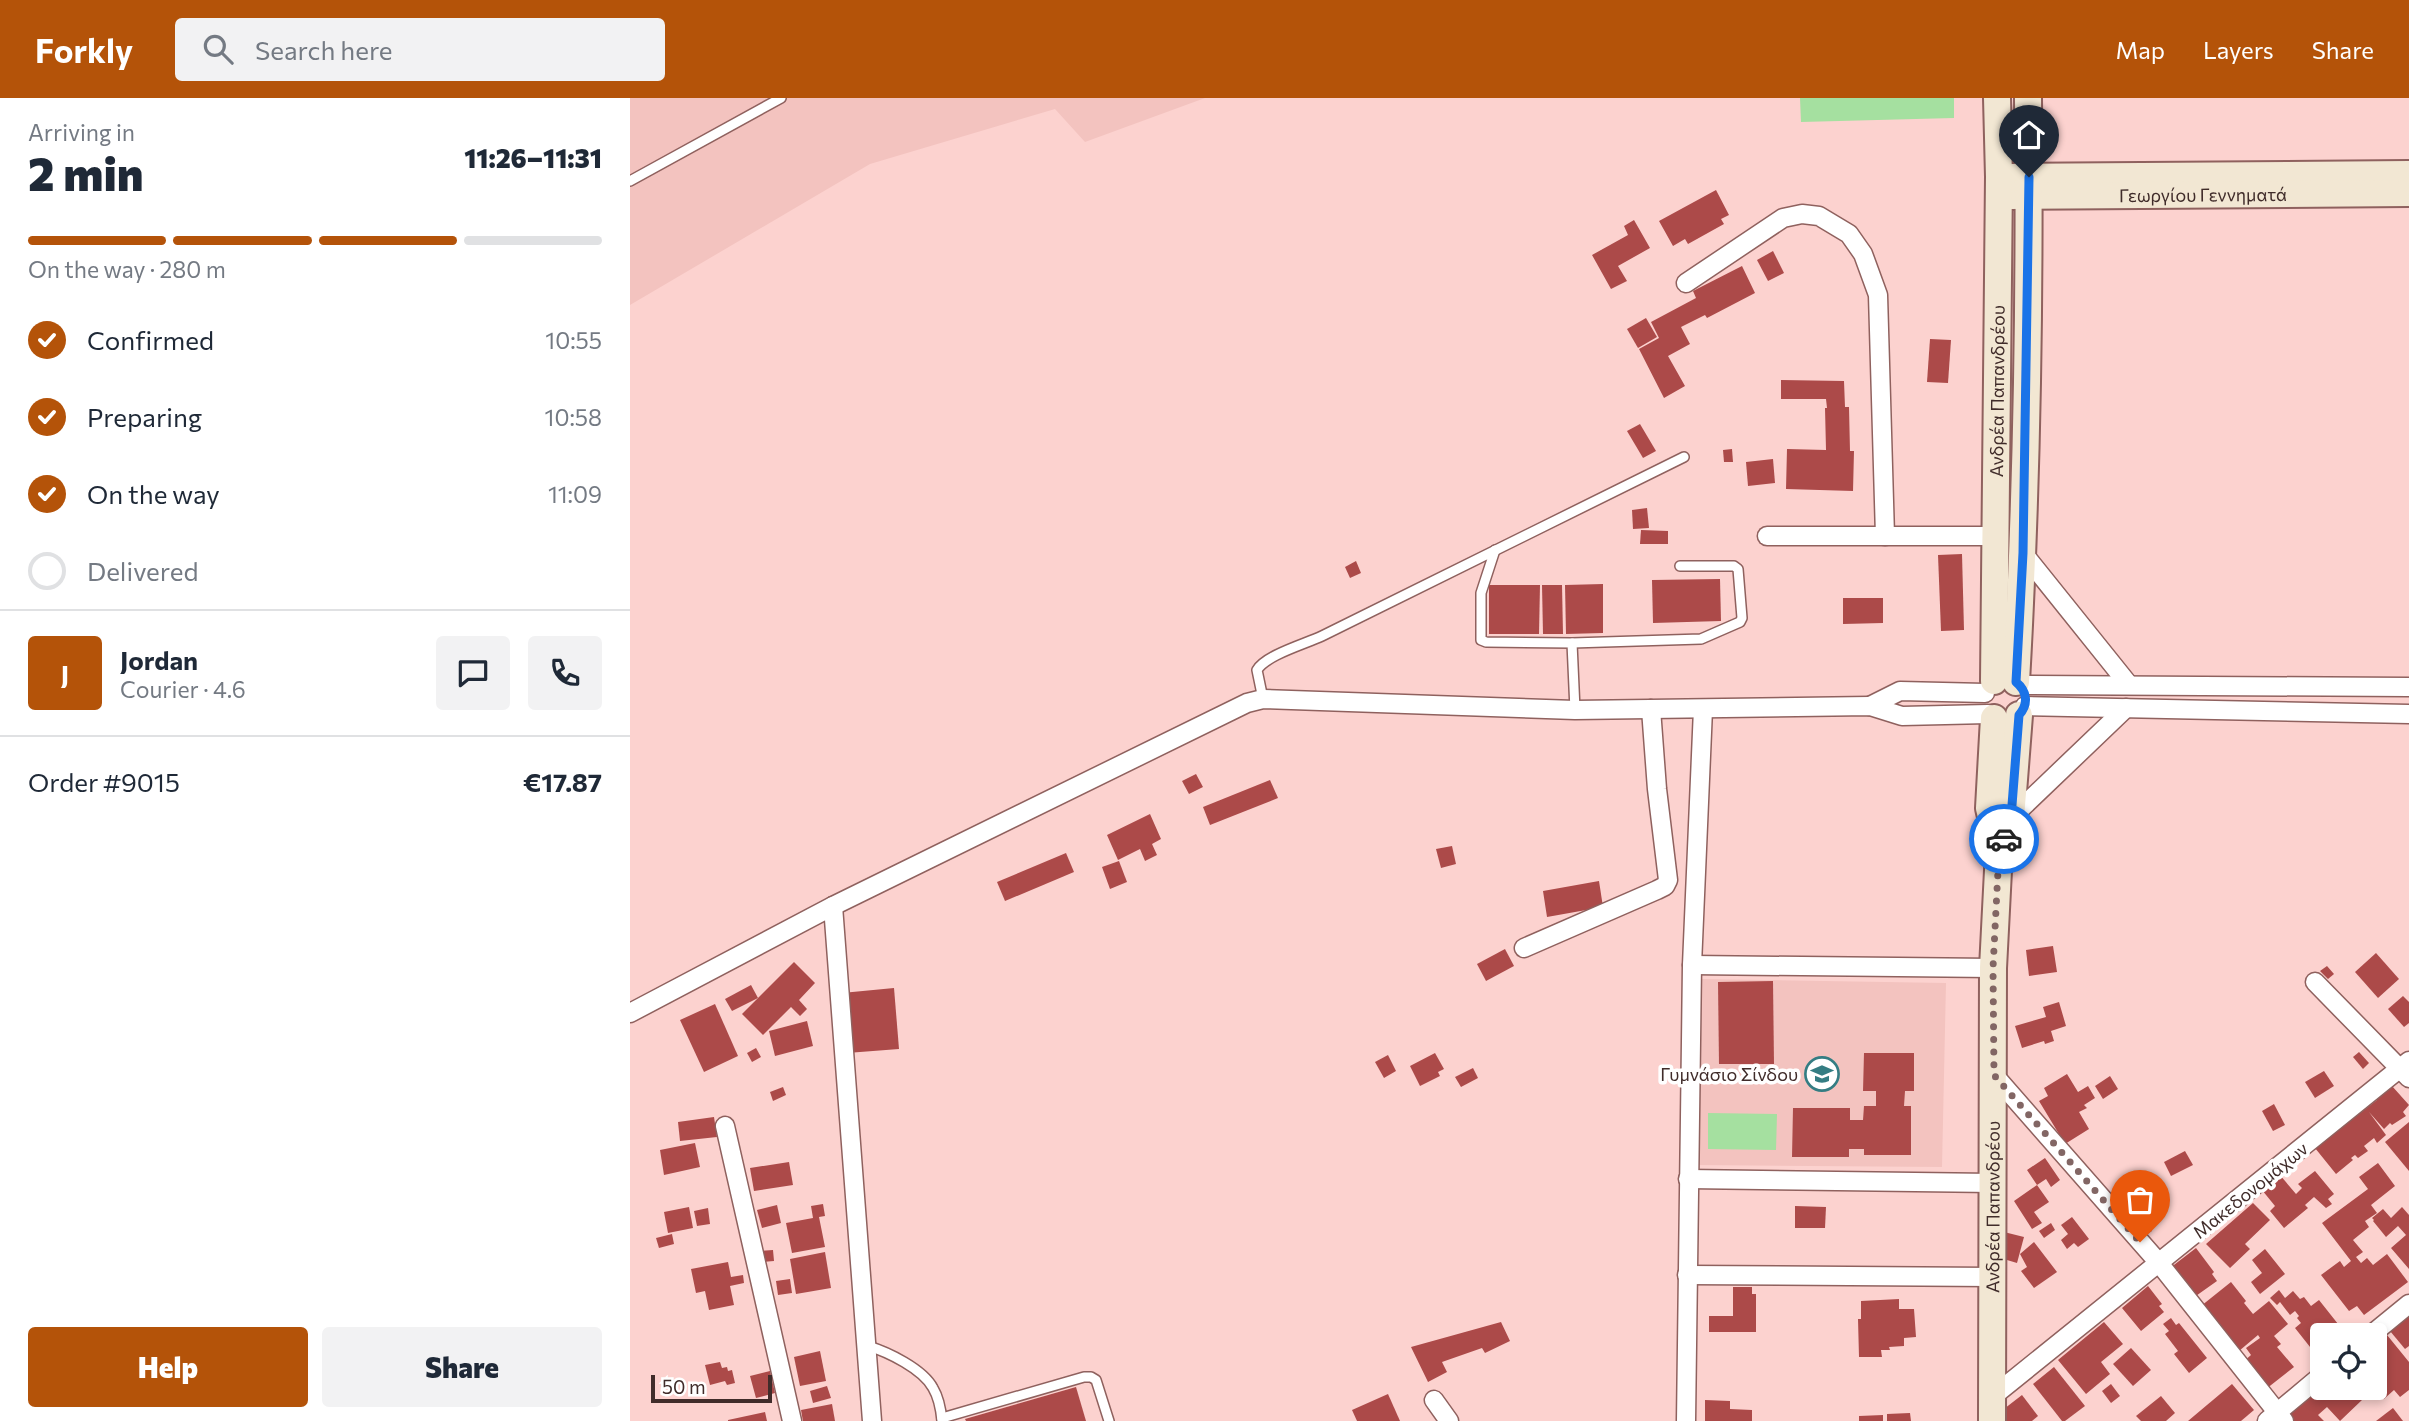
<!DOCTYPE html>
<meta charset="utf-8">
<style>
:root{--surface:#fff;--page:#f2f2f3;--text:#1f2937;--muted:#747a83;--line:#e0e1e3;--accent:#b45309}
body{margin:0;font-family:Commissioner,sans-serif;background:var(--page);color:var(--text);height:100vh;display:flex;flex-direction:column;font-size:26px;white-space:nowrap}
*{box-sizing:border-box;margin:0}
p{font-size:23px;color:var(--muted)}
.icon{flex:none;width:38px;height:38px;fill:none;stroke:currentColor;stroke-width:2;stroke-linecap:round;stroke-linejoin:round}
.map{position:relative;flex:1;overflow:hidden}
.sheet{display:flex;flex-direction:column;background:var(--surface);width:630px}
.sheet>*{flex:none}
.buttons{position:absolute;left:1680px;top:1225px;display:grid;gap:14px}
.buttons a{display:grid;place-items:center;width:77px;height:77px;border-radius:7px;background:var(--surface);box-shadow:0 4px 10px #0003;font-size:35px}
.scale{position:absolute;left:21px;bottom:18px;width:121px;box-sizing:border-box;padding-left:7px;border:4px solid #402c2a;border-top:0;font-size:19px;line-height:24px;white-space:nowrap;color:#402c2a;-webkit-text-stroke:5px #fff;paint-order:stroke}
.pin{position:absolute;display:grid;place-items:center;width:60px;height:60px;color:#fff;margin:-72px -30px;border-radius:50% 50% 50% 0;rotate:-45deg;box-shadow:0 0 7px #0007}
.pin .icon{rotate:45deg}
.courier{position:absolute;display:grid;place-items:center;width:70px;height:70px;margin:-35px;border:5px solid #1a73e8;border-radius:50%;background:#fff;color:#222;box-shadow:0 2px 9px #0007}
.summary em{font-style:normal;font-weight:800}
.summary div{display:flex;flex-direction:column-reverse}
.summary{display:flex;align-items:center;justify-content:space-between;height:119px;padding:0 28px}
h1{font-size:46px;font-weight:800;line-height:52px}
.bar{display:grid;grid-template-columns:repeat(4,1fr);gap:10px 7px;align-content:center;height:84px;padding:0 28px}
.bar i{height:9px;border-radius:5px;background:var(--line)}
.bar .current{background:var(--accent)}
.bar p{grid-column:span 4}
.line{display:flex;align-items:center;gap:18px;padding:0 28px;border-top:2px solid var(--line)}
.line div{flex:1}
.round{display:grid;place-items:center;flex:none;width:74px;height:74px;border-radius:7px;background:var(--page)}
ol{padding:0 28px;list-style:none}
li{display:flex;align-items:center;gap:21px;height:77px}
li p{margin-inline-start:auto}
li .icon{padding:7px;border-radius:50%;background:var(--accent);color:#fff;stroke-width:4}
li:last-child{color:var(--muted)}
li i{width:38px;height:38px;border:4px solid var(--line);border-radius:50%}
.action{display:flex;gap:14px;margin-top:auto;padding:14px 28px}
.action a{flex:1;height:80px;border-radius:7px;background:var(--accent);color:#fff;font-size:28px;font-weight:800;line-height:80px;text-align:center}
.action a+a{background:var(--page);color:var(--text)}
header{display:flex;align-items:center;gap:42px;box-sizing:border-box;height:98px;padding:0 35px;background:var(--accent);color:#fff}
header strong{font-size:33px}
nav{display:flex;gap:38px;margin-inline-start:auto;font-size:24px}
.search{width:490px;height:63px;background:var(--page);display:flex;align-items:center;gap:18px;box-sizing:border-box;padding:0 24px;border-radius:7px;color:var(--muted);font-size:26px}
main{display:flex;flex:1;min-height:0}
.map>svg:first-child{display:block}
.built{fill:#f3c3bf}
.green{fill:#a5e0a0}
.building{fill:#ac4a49}
.lines{fill:none;stroke-linecap:round;stroke-linejoin:round}
.lane-casing{stroke:#8f615e;stroke-width:12}
.street-casing{stroke:#8f615e;stroke-width:21}
.secondary-casing{stroke:#8f615e;stroke-width:30}
.lane{stroke:#fff;stroke-width:9}
.street{stroke:#fff;stroke-width:18}
.secondary{stroke:#f2e7d3;stroke-width:26}
.done{stroke:#826664;stroke-width:7;stroke-dasharray:0 12.6}
.route{stroke:#1a73e8;stroke-width:9}
.labels{text-anchor:middle;dominant-baseline:central;stroke-width:7;stroke-linejoin:round;paint-order:stroke}
.street-label{font-size:18px;fill:#402c2a;stroke:#fff}
.poi-label{font-size:18px;fill:#402c2a;stroke:#fff;text-anchor:end}
</style>
<header>
<strong>Forkly</strong>
<div class="search"><svg class="icon" aria-label="search" viewBox="0 0 24 24"><circle cx="10" cy="10" r="6"/><path d="M15 15l6 6"/></svg>Search here</div>
<nav><a>Map</a><a>Layers</a><a>Share</a></nav>
</header>
<main>
<section class="sheet">
<div class="summary"><div><h1>2 min</h1><p>Arriving in</p></div><em>11:26–11:31</em></div>
<div class="bar"><i class="current"></i><i class="current"></i><i class="current"></i><i></i><p>On the way · 280 m</p></div>
<ol>
<li><svg class="icon" aria-label="check" viewBox="0 0 24 24"><path d="M5 12l5 5 9-10"/></svg>Confirmed<p>10:55</p></li>
<li><svg class="icon" aria-label="check" viewBox="0 0 24 24"><path d="M5 12l5 5 9-10"/></svg>Preparing<p>10:58</p></li>
<li><svg class="icon" aria-label="check" viewBox="0 0 24 24"><path d="M5 12l5 5 9-10"/></svg>On the way<p>11:09</p></li>
<li><i></i>Delivered</li>
</ol>
<div class="line" style="height:126px"><b class="round" style="background:var(--accent);color:#fff">J</b><div><b>Jordan</b><p>Courier · 4.6</p></div><a class="round"><svg class="icon" aria-label="chat" viewBox="0 0 24 24"><path d="M4 5h16v11H9l-5 4z"/></svg></a><a class="round"><svg class="icon" aria-label="phone" viewBox="0 0 24 24"><path d="M5 4h4l2 5-3 2q2 4 5 5l2-3 5 2v4C11 20 4 13 5 4z"/></svg></a></div>
<div class="line" style="height:91px"><div>Order #9015</div><b>€17.87</b></div>
<div class="action"><a>Help</a><a>Share</a></div>
</section>
<div class="map">
<svg width="1779" height="1323" viewBox="0 0 1779 1323">
<rect width="100%" height="100%" fill="#fcd2cf"/>
<g class="built">
<polygon points="0,0 575,0 455,44 425,11 240,66 0,207"/>
<polygon points="1071,881 1316,885 1312,1069 1067,1067"/>
</g>
<g class="green">
<polygon points="1170,0 1324,0 1324,20 1171,24"/>
<polygon points="1078,1015 1147,1016 1146,1052 1078,1051"/>
</g>
<g class="building">
<polygon points="1086,92 1099,117 1091,121 1094,126 1058,146 1055,141 1043,148 1029,123"/>
<polygon points="1004,122 1020,150 988,168 997,183 981,191 962,157 998,137 994,128"/>
<polygon points="1143,153 1154,175 1138,183 1127,162"/>
<polygon points="1112,168 1125,195 1077,220 1075,217 1051,229 1060,246 1038,258 1055,288 1034,300 1009,251 1029,240 1021,224 1066,200 1063,193"/>
<polygon points="1016,220 1027,239 1008,250 997,231"/>
<polygon points="1300,241 1321,242 1318,285 1297,284"/>
<polygon points="1151,282 1214,283 1215,309 1219,309 1220,353 1224,353 1223,393 1156,391 1157,351 1196,352 1195,310 1197,310 1196,301 1151,301"/>
<polygon points="1010,326 1026,353 1013,360 997,333"/>
<polygon points="1102,351 1103,364 1094,364 1093,352"/>
<polygon points="1143,361 1145,385 1118,388 1116,364"/>
<polygon points="1017,410 1019,430 1003,431 1002,412"/>
<polygon points="1011,432 1038,433 1038,446 1010,446"/>
<polygon points="1332,456 1334,532 1311,533 1308,457"/>
<polygon points="726,463 731,475 720,480 715,469"/>
<polygon points="1090,481 1091,523 1023,525 1022,482"/>
<polygon points="973,486 973,535 936,536 935,487"/>
<polygon points="859,487 910,487 909,536 859,536"/>
<polygon points="912,487 932,487 933,536 913,536"/>
<polygon points="1213,500 1253,500 1253,525 1213,526"/>
<polygon points="566,676 573,689 559,696 552,683"/>
<polygon points="640,682 648,700 580,727 573,709"/>
<polygon points="520,716 531,741 522,746 527,757 515,763 510,751 488,762 477,737"/>
<polygon points="822,748 826,766 811,770 806,751"/>
<polygon points="436,755 444,774 375,803 367,784"/>
<polygon points="489,763 497,784 480,791 472,769"/>
<polygon points="969,783 973,809 917,819 913,793"/>
<polygon points="1423,848 1427,874 1399,878 1396,852"/>
<polygon points="875,851 884,868 856,883 847,866"/>
<polygon points="1746,855 1769,881 1748,900 1725,874"/>
<polygon points="164,864 185,885 169,902 177,911 170,918 161,909 133,937 112,916"/>
<polygon points="1697,868 1704,876 1698,881 1690,873"/>
<polygon points="1143,883 1144,966 1089,966 1088,884"/>
<polygon points="121,887 128,900 102,913 95,901"/>
<polygon points="264,890 269,951 217,955 212,895"/>
<polygon points="1773,898 1779,904 1779,925 1774,929 1758,911"/>
<polygon points="1429,904 1436,928 1421,933 1424,943 1415,946 1414,943 1392,950 1385,928 1416,919 1413,909"/>
<polygon points="85,906 108,958 74,974 50,922"/>
<polygon points="177,923 183,948 145,958 139,933"/>
<polygon points="126,950 131,959 122,964 117,955"/>
<polygon points="1729,954 1739,965 1733,971 1723,959"/>
<polygon points="805,955 814,971 808,974 810,978 790,988 780,968"/>
<polygon points="1234,955 1284,955 1284,993 1275,993 1274,1008 1281,1008 1281,1057 1234,1057 1234,1051 1219,1051 1219,1059 1162,1059 1163,1010 1220,1010 1220,1022 1233,1022 1234,1008 1246,1008 1246,993 1233,993"/>
<polygon points="758,957 766,973 754,980 745,964"/>
<polygon points="843,970 848,980 831,989 825,979"/>
<polygon points="1694,973 1704,988 1685,1000 1675,984"/>
<polygon points="1437,976 1448,994 1458,988 1465,1000 1454,1007 1457,1010 1449,1014 1459,1031 1435,1046 1409,1003 1418,998 1414,990"/>
<polygon points="1480,978 1488,991 1473,1001 1465,988"/>
<polygon points="1762,988 1779,1007 1773,1014 1776,1018 1762,1027 1760,1025 1754,1031 1739,1014 1756,1037 1747,1045 1744,1040 1734,1048 1738,1053 1728,1060 1725,1057 1721,1060 1723,1062 1706,1076 1685,1050 1747,1002 1743,997 1749,992 1753,996"/>
<polygon points="153,989 156,997 143,1003 140,994"/>
<polygon points="1644,1006 1655,1027 1643,1033 1632,1013"/>
<polygon points="84,1019 87,1039 50,1043 48,1024"/>
<polygon points="1779,1024 1779,1073 1755,1044"/>
<polygon points="65,1045 70,1069 34,1077 30,1052"/>
<polygon points="1555,1053 1563,1067 1541,1078 1534,1064"/>
<polygon points="1415,1060 1430,1082 1421,1089 1416,1081 1407,1087 1397,1072"/>
<polygon points="159,1064 163,1087 124,1093 120,1070"/>
<polygon points="1748,1065 1765,1088 1741,1107 1747,1115 1735,1123 1739,1129 1723,1142 1733,1154 1726,1159 1731,1165 1737,1160 1743,1167 1757,1156 1778,1184 1734,1217 1727,1208 1719,1213 1691,1177 1710,1163 1714,1169 1721,1163 1692,1125 1738,1091 1729,1079"/>
<polygon points="1685,1073 1704,1096 1698,1101 1702,1106 1696,1110 1684,1099 1675,1107 1678,1110 1654,1130 1640,1113 1645,1108 1632,1092 1650,1077 1666,1096 1672,1090 1668,1086"/>
<polygon points="1407,1087 1419,1104 1404,1114 1412,1125 1402,1131 1384,1103"/>
<polygon points="1623,1105 1640,1122 1615,1146 1620,1151 1600,1170 1576,1146"/>
<polygon points="193,1106 195,1118 189,1119 195,1149 162,1155 156,1125 183,1120 181,1108"/>
<polygon points="147,1107 151,1125 132,1130 127,1112"/>
<polygon points="1165,1108 1196,1109 1195,1130 1165,1130"/>
<polygon points="59,1109 63,1130 38,1135 34,1114"/>
<polygon points="1772,1109 1779,1117 1779,1171 1761,1150 1776,1137 1768,1128 1756,1139 1743,1123 1744,1122 1742,1120 1753,1111 1761,1120"/>
<polygon points="78,1110 80,1126 67,1128 64,1113"/>
<polygon points="1513,1116 1517,1123 1526,1118 1529,1124 1520,1129 1522,1133 1513,1138 1504,1120"/>
<polygon points="1442,1119 1459,1141 1448,1149 1444,1145 1437,1151 1431,1142 1438,1136 1431,1127"/>
<polygon points="1421,1125 1425,1132 1414,1140 1409,1133"/>
<polygon points="1374,1134 1394,1139 1387,1165 1367,1159"/>
<polygon points="42,1136 44,1146 29,1150 26,1140"/>
<polygon points="1404,1144 1427,1174 1404,1190 1391,1173 1397,1169 1390,1156"/>
<polygon points="1566,1150 1584,1174 1582,1176 1587,1183 1563,1200 1540,1170"/>
<polygon points="1635,1151 1655,1176 1630,1196 1621,1184 1632,1175 1622,1162"/>
<polygon points="143,1152 144,1163 131,1164 130,1153"/>
<polygon points="195,1154 201,1190 166,1196 160,1161"/>
<polygon points="98,1164 101,1179 113,1177 114,1185 100,1188 104,1207 79,1212 75,1193 66,1195 61,1171"/>
<polygon points="160,1181 162,1195 148,1197 146,1183"/>
<polygon points="1601,1184 1616,1203 1614,1205 1623,1216 1639,1203 1658,1226 1644,1238 1651,1246 1647,1249 1664,1269 1636,1291 1613,1264 1621,1257 1616,1250 1630,1240 1628,1237 1609,1253 1571,1208"/>
<polygon points="1518,1188 1532,1206 1529,1208 1534,1214 1511,1233 1492,1210"/>
<polygon points="1103,1189 1122,1189 1122,1196 1126,1196 1126,1234 1079,1234 1079,1218 1103,1218"/>
<polygon points="1649,1192 1655,1200 1663,1193 1670,1201 1674,1199 1681,1208 1689,1202 1712,1231 1705,1237 1692,1237 1692,1248 1684,1254 1665,1230 1671,1225 1667,1220 1669,1218 1665,1213 1660,1217 1650,1204 1647,1207 1640,1200"/>
<polygon points="1269,1201 1269,1211 1284,1211 1286,1239 1274,1240 1274,1248 1259,1249 1260,1252 1251,1252 1252,1259 1229,1259 1228,1221 1231,1221 1231,1203"/>
<polygon points="1779,1218 1779,1248 1775,1251 1760,1233"/>
<polygon points="1541,1220 1546,1227 1549,1225 1577,1260 1559,1275 1544,1256 1548,1253 1535,1236 1539,1233 1533,1226"/>
<polygon points="871,1224 880,1243 855,1255 852,1250 812,1264 817,1274 798,1284 781,1249"/>
<polygon points="1474,1224 1493,1246 1471,1264 1480,1276 1456,1296 1428,1262"/>
<polygon points="1757,1237 1779,1264 1779,1292 1770,1299 1764,1292 1754,1301 1747,1293 1735,1302 1725,1290 1745,1290 1745,1267 1756,1258 1746,1245"/>
<polygon points="1501,1250 1521,1272 1503,1288 1483,1266"/>
<polygon points="190,1253 196,1283 170,1288 164,1259"/>
<polygon points="90,1264 92,1270 97,1269 98,1273 102,1272 105,1285 97,1287 95,1283 80,1287 75,1267"/>
<polygon points="1424,1269 1455,1308 1435,1323 1432,1323 1403,1286"/>
<polygon points="140,1273 145,1295 126,1300 120,1278"/>
<polygon points="1692,1284 1692,1290 1720,1290 1732,1302 1710,1323 1697,1309 1688,1317 1694,1323 1662,1323 1656,1317 1682,1293 1686,1297 1692,1292 1688,1288"/>
<polygon points="1481,1286 1490,1298 1481,1305 1472,1293"/>
<polygon points="1602,1286 1624,1312 1611,1323 1558,1323"/>
<polygon points="197,1288 201,1300 183,1305 180,1293"/>
<polygon points="446,1289 456,1323 336,1323 335,1321"/>
<polygon points="758,1296 770,1323 727,1323 722,1312"/>
<polygon points="1392,1297 1408,1318 1402,1323 1377,1323 1370,1314"/>
<polygon points="1531,1298 1545,1315 1536,1323 1511,1323 1506,1318"/>
<polygon points="1075,1302 1100,1303 1100,1311 1122,1312 1122,1323 1075,1323"/>
<polygon points="202,1306 205,1323 173,1323 171,1312"/>
<polygon points="1763,1310 1773,1323 1746,1323"/>
<polygon points="135,1314 137,1323 98,1323 98,1322"/>
<polygon points="1280,1315 1281,1323 1257,1323 1257,1316"/>
<polygon points="1253,1317 1253,1323 1229,1323 1229,1318"/>
</g>
<g class="lines">
<g class="lane-casing">
<g id="lane">
<polyline points="0,83 151,0"/>
<polyline points="865,452 851,495 851,542 856,544 942,545 945,612"/>
<polyline points="942,545 1071,541 1110,524 1112,520 1108,471 1104,468 1050,468"/>
<path d="M 633,601 L 627,572 C 636,557 675,546 692,538 L 1054,359"/>
<path d="M 238,1248 C 258,1254 293,1271 303,1290 C 309,1300 311,1312 312,1323"/>
<polyline points="312,1320 454,1279 461,1279 466,1282 479,1323"/>
</g>
</g>
<g class="street-casing">
<g id="street">
<polyline points="1056,185 1153,120 1172,116 1189,118 1219,136 1233,156 1248,197 1255,438"/>
<polyline points="1137,438 1365,438"/>
<polyline points="1393,455 1499,587"/>
<polyline points="1390,587 1779,589"/>
<polyline points="1240,608 1270,593 1355,595"/>
<polyline points="1395,608 1779,616"/>
<polyline points="1381,720 1496,610"/>
<polyline points="203,808 242,1323"/>
<polyline points="894,850 1027,792 1035,788 1038,782 1027,691 1021,611"/>
<polyline points="1062,867 1363,870"/>
<polyline points="1685,884 1779,980"/>
<polyline points="0,915 203,808 617,605 633,601 945,612 1240,608 1272,618 1358,616"/>
<polyline points="1364,977 1529,1165 1654,1323"/>
<polyline points="95,1028 162,1323"/>
<polyline points="1058,1081 1363,1085"/>
<polyline points="1057,1177 1363,1179"/>
<polyline points="1741,1237 1779,1206"/>
<polyline points="1362,1299 1779,963"/>
<polyline points="804,1302 819,1323"/>
<polyline points="1056,1323 1062,867 1073,611"/>
<polyline points="1637,1323 1692,1277"/>
</g>
</g>
<g class="secondary-casing">
<g id="secondary">
<polyline points="1382,79 1779,76"/>
<path id="s1" d="M 1381,98 L 1779,95"/>
<path id="s2" d="M 1364,583 L 1369,79 L 1367,0"/>
<path d="M 1386,584 C 1397,390 1400,194 1398,0"/>
<polyline points="1364,620 1359,710 1369,753"/>
<path id="s3" d="M 1362,1323 L 1363,870 L 1369,753 L 1381,720 L 1389,617"/>
</g>
</g>
<use href="#lane" class="lane"/>
<use href="#street" class="street"/>
<use href="#secondary" class="secondary"/>
</g>
<g class="lines">
<polyline class="done" points="1374,741 1369,753 1363,870 1364,977 1510,1144"/>
<path class="route" d="M 1374,741 L 1381,720 L 1389,617 C 1399,606 1397,593 1386,584 L 1393,455 L 1399,79"/>
</g>
<defs>
<g id="school-ring" transform="scale(1.75)"><circle r="9.5" fill="#fff" stroke="#347d83" stroke-width="1.5"/><path d="M0-5L7-2L0 1L-7-2ZM-4 1L0 2.5L4 1V4Q0 6-4 4Z" fill="#347d83"/></g>
</defs>
<g fill-rule="evenodd">
<use href="#school-ring" x="1192" y="976"/>
</g>
<g class="labels">
<g class="street-label">
<text stroke="none"><textPath href="#s1" startOffset="192">Γεωργίου Γεννηματά</textPath></text>
<text stroke="none"><textPath href="#s2" startOffset="290">Ανδρέα Παπανδρέου</textPath></text>
<text transform="translate(1620 1092) rotate(-39)">Μακεδονομάχων</text>
<text stroke="none"><textPath href="#s3" startOffset="214">Ανδρέα Παπανδρέου</textPath></text>
</g>
<g class="poi-label">
<text x="1168" y="976">Γυμνάσιο Σίνδου</text>
</g>
</g>
</svg>
<div class="buttons">
<a><svg class="icon" aria-label="locate" viewBox="0 0 24 24"><circle cx="12" cy="12" r="6"/><path d="M12 2v4M12 18v4M2 12h4M18 12h4"/></svg></a>
</div>
<div class="scale">50 m</div>
<div class="pin" style="left:1510px;top:1144px;background:#ea580c"><svg class="icon" aria-label="bag" viewBox="0 0 24 24"><path d="M5 8h14l-1 12H6zM9 8a3 3 0 0 1 6 0"/></svg></div>
<div class="pin" style="left:1399px;top:79px;background:#1f2937"><svg class="icon" aria-label="home" viewBox="0 0 24 24"><path d="M3 11l9-7 9 7M6 9v11h12V9"/></svg></div>
<div class="courier" style="left:1374px;top:741px"><svg class="icon" aria-label="car" viewBox="0 0 24 24"><path d="M5 17H2v-5l4-1 3-4h7l3 4 3 1v5h-3M9 17h6M6 11h13"/><circle cx="7" cy="17" r="2"/><circle cx="17" cy="17" r="2"/></svg></div>
</div>
</main>
